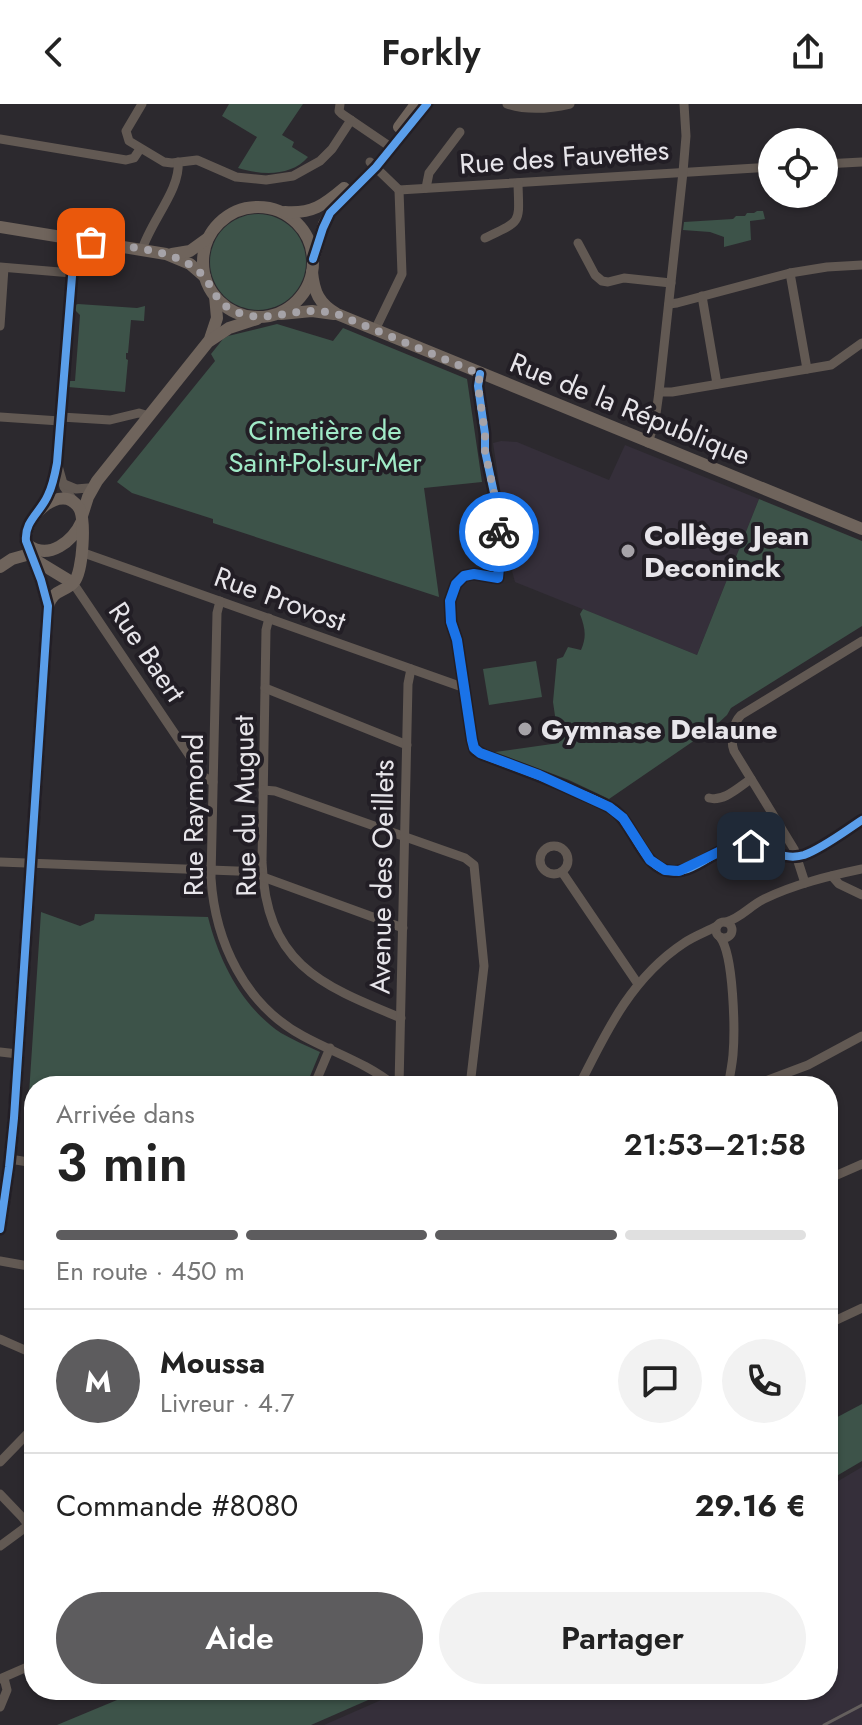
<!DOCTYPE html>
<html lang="fr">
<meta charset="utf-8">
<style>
:root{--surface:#fff;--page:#f2f2f2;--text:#222;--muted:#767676;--line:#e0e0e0;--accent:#5d5c5e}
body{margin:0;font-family:Jost,sans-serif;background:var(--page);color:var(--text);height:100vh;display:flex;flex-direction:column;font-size:30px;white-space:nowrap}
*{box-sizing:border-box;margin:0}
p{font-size:26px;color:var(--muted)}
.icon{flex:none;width:44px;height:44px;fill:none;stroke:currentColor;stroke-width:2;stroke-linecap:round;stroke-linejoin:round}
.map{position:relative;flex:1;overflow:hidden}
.panel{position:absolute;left:24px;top:972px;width:814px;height:624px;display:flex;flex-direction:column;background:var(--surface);border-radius:32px;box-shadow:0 2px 6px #0004}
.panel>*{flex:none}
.tools{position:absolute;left:758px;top:24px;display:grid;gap:16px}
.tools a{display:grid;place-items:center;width:80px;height:80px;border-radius:50%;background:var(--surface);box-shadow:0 2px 6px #0004;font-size:40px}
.pin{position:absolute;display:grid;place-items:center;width:68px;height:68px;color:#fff;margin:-34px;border-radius:16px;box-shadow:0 4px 12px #0006}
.courier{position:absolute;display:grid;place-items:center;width:80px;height:80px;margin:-40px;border:6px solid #1a73e8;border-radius:50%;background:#fff;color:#222;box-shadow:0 2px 10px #0007}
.summary em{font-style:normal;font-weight:600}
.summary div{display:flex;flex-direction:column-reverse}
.summary{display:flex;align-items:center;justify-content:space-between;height:136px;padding:0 32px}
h1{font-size:52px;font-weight:600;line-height:60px}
.bar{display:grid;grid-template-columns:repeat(4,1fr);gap:12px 8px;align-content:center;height:96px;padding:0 32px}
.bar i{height:10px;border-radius:6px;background:var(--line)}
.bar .selected{background:var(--accent)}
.bar p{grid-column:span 4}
.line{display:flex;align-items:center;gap:20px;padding:0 32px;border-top:2px solid var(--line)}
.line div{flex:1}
.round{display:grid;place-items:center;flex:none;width:84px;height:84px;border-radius:42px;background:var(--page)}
.action{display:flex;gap:16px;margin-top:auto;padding:16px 32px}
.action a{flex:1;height:92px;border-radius:48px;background:var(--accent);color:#fff;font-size:32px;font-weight:600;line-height:92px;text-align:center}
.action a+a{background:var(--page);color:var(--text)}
header{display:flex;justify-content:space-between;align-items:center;height:104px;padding:0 32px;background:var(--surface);font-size:36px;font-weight:600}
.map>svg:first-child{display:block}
.built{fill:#352f3a}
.green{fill:#3d5349}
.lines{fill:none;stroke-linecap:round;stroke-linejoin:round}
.street{stroke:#625953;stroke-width:9}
.secondary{stroke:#6f645c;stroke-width:12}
.rail{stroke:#645f5d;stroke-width:3}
.cycleway-casing{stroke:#221e25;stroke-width:13}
.cycleway{stroke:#5a9eea;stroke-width:8}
.done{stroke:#a6a3a8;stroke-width:8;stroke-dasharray:0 14.4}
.route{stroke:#1a73e8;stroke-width:10}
.poi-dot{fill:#a6a3a8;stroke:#221e25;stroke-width:3}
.labels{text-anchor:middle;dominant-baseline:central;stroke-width:8;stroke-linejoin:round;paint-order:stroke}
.street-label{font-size:28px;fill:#e7e5ea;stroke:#221e25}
.park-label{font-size:28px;fill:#a0eac7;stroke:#221e25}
.poi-label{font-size:28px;font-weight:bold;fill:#e7e5ea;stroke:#221e25;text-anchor:start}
</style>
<header><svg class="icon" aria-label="back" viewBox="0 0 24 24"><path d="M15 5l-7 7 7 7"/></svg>Forkly<svg class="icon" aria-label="share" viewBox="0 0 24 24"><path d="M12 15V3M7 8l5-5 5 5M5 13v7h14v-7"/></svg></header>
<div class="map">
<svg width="862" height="1621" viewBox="0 0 862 1621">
<rect width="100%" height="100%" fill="#2c292e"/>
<g class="built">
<polygon points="501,337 517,338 609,376 625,341 759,395 697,551 515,478 512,467 519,462 514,431 507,431 493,339"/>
<polygon points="862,1363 862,1621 324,1621 404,1586 828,1586 828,1383"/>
</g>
<g class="green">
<path d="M 229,0 L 303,0 L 282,31 L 294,38 L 292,43 L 308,53 C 291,73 261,71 238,64 L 257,33 L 222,12 Z"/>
<polygon points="757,107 763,107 765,115 750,117 751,136 724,143 724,133 710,128 683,126 684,118 733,115 736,112 745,112 747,109 754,109"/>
<circle cx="258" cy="158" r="48"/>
<polygon points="78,200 137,204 145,202 144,217 131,216 128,249 126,249 126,255 128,256 125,288 68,283 69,277 75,277 80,211 74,205 75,201"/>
<polygon points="277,220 333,237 343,224 467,275 482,378 424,384 439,493 213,419 213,415 132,389 117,378 215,257 211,250 223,235 228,232"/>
<path d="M 759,395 L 862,437 L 862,522 L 731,604 L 727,611 L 714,623 L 609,695 L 569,676 L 495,648 L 559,639 L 553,598 L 557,555 L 563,553 L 568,543 L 581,546 C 587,532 585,524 580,510 L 583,505 L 697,551 Z"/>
<polygon points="536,557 542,593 489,601 483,565"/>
<path d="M 41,808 L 80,822 L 94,816 L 95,810 L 208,813 C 219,857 242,903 281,929 C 293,936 307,942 320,948 L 306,982 L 34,982 L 34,1005 L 28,1005 Z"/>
<polygon points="862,1300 862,1357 828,1377 828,1318"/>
<polygon points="141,1586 391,1586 311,1621 57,1621"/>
</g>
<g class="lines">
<g class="street">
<polyline points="142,0 126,27 129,37 164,58 172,59 197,56 236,73 266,76 293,72 320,57 332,45 351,16"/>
<polyline points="340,0 339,7 342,10 392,44"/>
<path d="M 507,0 C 528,7 549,5 570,0"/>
<polyline points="0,35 126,56 134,54 140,45"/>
<polyline points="370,58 399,86 772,63"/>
<polyline points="824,60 862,58"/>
<polyline points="426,84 429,69 460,28"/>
<path d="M 485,134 C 523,116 519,120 518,79"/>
<polyline points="578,139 595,171 602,177 608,178 624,174 671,179"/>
<path d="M 142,146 C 150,118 181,85 178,58"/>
<polyline points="0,163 72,169"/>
<polyline points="790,169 807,265"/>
<polyline points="702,192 717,280"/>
<polyline points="669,200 677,199 790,169 827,163 862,161"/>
<polyline points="0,222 4,164"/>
<polyline points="375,226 402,170 399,86"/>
<path d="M 480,270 L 478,282 L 485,330 L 485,347 L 494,389 L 500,437 L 498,474 L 474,470 L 464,472 L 456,480 L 450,497 L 451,518 L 457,536 L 472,636 L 475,646 L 484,651 C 515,663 545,673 575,687 C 588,693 602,698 614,706 C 634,721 641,758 665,766 C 689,774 711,748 732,742 C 757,735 778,759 804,751 C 823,744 845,727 862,716"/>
<polyline points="659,288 672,288 831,261 862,239"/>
<polyline points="0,313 60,317"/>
<polyline points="61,313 110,316 139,309 149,312"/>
<polyline points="648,339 655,317 659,288 683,68 686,32 684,0"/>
<polyline points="58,362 64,383 75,399"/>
<polyline points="64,380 76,385 88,384"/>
<polyline points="41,404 50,387 57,359 75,135"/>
<polyline points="81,448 465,584"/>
<polyline points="73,479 204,673 213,678"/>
<path d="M 220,497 L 217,509 L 211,774 C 215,838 245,901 303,932 C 334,949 367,959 395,982"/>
<path d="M 269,514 L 266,526 L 262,758 C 266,858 317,880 401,914"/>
<polyline points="265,584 407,641"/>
<polyline points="263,686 275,687 465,754 474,761 484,862 470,982"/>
<path d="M 709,694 C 724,698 739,683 751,675"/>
<circle cx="554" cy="756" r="14"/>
<polyline points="0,758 262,768"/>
<polyline points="562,768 638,880"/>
<polyline points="832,772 839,780 862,791"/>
<polyline points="263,773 403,824"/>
<path d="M 805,779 L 794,745 L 734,647 C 730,636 733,619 741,611 L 862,537"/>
<circle cx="724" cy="826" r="8"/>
<path d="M 726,818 C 741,814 751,801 764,795 C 795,780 829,772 862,765"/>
<path d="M 720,833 C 734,851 735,927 733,951 C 732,961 730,972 728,982"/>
<polyline points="0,948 18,950"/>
<polyline points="314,982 330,944"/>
<polyline points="399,982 408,580 411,565"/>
<path d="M 579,982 C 606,928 631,874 684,839 C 694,832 706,828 717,822"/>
<polyline points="752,982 808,961 862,932"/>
<polyline points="10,1055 34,1059"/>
<polyline points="828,1075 862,1060"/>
<polyline points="0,1157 34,1163"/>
<polyline points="828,1220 862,1204"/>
<polyline points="0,1235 34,1250"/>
<polyline points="0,1358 34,1323"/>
<polyline points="0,1390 22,1413 34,1428"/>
<polyline points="0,1442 34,1417"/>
<polyline points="0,1575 34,1560"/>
<polyline points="0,1603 7,1586 4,1574"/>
</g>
<g class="secondary">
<polyline points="399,23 416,0"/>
<circle cx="258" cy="158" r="55"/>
<path d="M 285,108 C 312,110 324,101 344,84"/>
<polyline points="0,123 166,150 190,160 205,173"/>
<polyline points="172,150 190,147 208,134"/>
<polyline points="314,153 324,120 330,109 376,63 427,0"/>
<path d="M 312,168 C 314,188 319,200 337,210 L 862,425"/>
<polyline points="281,210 312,207 334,210"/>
<polyline points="210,235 217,214 215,192"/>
<polyline points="82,412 88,393 97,377 208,238 229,224 257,215"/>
<path d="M 28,441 C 49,457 73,437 82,417"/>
<polyline points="35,456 73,479"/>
<polyline points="0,463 12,455 37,448"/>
<path d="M 0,1125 L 9,1063 L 14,1014 L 48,502 L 41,476 L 26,437 C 23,413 62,377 79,404 C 86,415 83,468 74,478 C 64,489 53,485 48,502"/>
</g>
<polyline class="rail" points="824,1621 862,1601"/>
<g class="cycleway-casing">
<g id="cycleway">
<polyline points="313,155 323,124 330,109 376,63 427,0"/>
<path d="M 480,270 L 478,282 L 485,330 L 485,347 L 494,389 L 500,437 L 498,474 L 474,470 L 464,472 L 456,480 L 450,497 L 451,518 L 457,536 L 472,636 L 475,646 L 484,651 C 515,663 545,673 575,687 C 588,693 602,698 614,706 C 634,721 641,758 665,766 C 689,774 711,748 732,742 C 757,735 778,759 804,751 C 823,744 845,727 862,716"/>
<path d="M 0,1125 L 9,1063 L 14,1014 L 48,502 L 41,476 L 26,437 C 24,417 41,408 48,391 C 53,381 55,370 57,359 L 75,135"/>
</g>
</g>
<use href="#cycleway" class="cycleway"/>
</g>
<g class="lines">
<path class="done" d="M 91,138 C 124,143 171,144 197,166 C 215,180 211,199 239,209 C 263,218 288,207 312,207 C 321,207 329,208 337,210 L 480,270 L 478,282 L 485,330 L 485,347 L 494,389 L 499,428"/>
<polyline class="route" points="499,428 500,454 498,474 474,470 464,472 456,480 450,497 451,518 457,536 472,636 474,644 480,649 539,671 609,703 623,714 650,756 665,766 679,767 731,742 741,741 751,742"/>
</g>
<g class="poi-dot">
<circle cx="628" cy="447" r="8"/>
<circle cx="525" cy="625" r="8"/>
</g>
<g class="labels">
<g class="street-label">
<text transform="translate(564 53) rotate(-4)">Rue des Fauvettes</text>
<text transform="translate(630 305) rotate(22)">Rue de la République</text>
<text transform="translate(280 495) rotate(20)">Rue Provost</text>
<text transform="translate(147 548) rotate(56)">Rue Baert</text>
<text transform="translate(245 702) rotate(-91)">Rue du Muguet</text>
<text transform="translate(193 711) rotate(-90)">Rue Raymond</text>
<text transform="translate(382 773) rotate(-89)">Avenue des Oeillets</text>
</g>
<g class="park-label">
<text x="325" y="326">Cimetière de<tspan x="325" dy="32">Saint-Pol-sur-Mer</tspan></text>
</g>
<g class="poi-label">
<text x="644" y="431">Collège Jean<tspan x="644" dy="32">Deconinck</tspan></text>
<text x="541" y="625">Gymnase Delaune</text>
</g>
</g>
</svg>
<div class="tools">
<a><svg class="icon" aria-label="locate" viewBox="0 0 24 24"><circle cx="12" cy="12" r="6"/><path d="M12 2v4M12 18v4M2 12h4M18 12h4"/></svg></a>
</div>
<div class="pin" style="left:91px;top:138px;background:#ea580c"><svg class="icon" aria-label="bag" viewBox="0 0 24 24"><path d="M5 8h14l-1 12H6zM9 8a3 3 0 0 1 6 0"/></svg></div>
<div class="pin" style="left:751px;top:742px;background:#1f2937"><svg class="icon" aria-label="home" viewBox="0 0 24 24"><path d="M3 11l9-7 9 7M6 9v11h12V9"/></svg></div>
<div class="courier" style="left:499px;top:428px"><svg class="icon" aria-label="bike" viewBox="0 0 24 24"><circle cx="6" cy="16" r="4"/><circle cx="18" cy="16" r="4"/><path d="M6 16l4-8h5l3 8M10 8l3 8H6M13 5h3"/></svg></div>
<section class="panel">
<div class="summary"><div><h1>3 min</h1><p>Arrivée dans</p></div><em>21:53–21:58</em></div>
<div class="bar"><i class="selected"></i><i class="selected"></i><i class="selected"></i><i></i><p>En route · 450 m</p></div>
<div class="line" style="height:144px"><b class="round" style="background:var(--accent);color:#fff">M</b><div><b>Moussa</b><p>Livreur · 4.7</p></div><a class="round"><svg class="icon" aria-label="chat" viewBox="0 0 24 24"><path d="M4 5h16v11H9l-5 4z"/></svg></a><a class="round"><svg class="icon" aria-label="phone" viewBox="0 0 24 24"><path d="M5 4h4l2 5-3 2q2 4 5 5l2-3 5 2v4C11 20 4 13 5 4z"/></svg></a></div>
<div class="line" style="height:104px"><div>Commande #8080</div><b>29.16 €</b></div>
<div class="action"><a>Aide</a><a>Partager</a></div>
</section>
</div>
